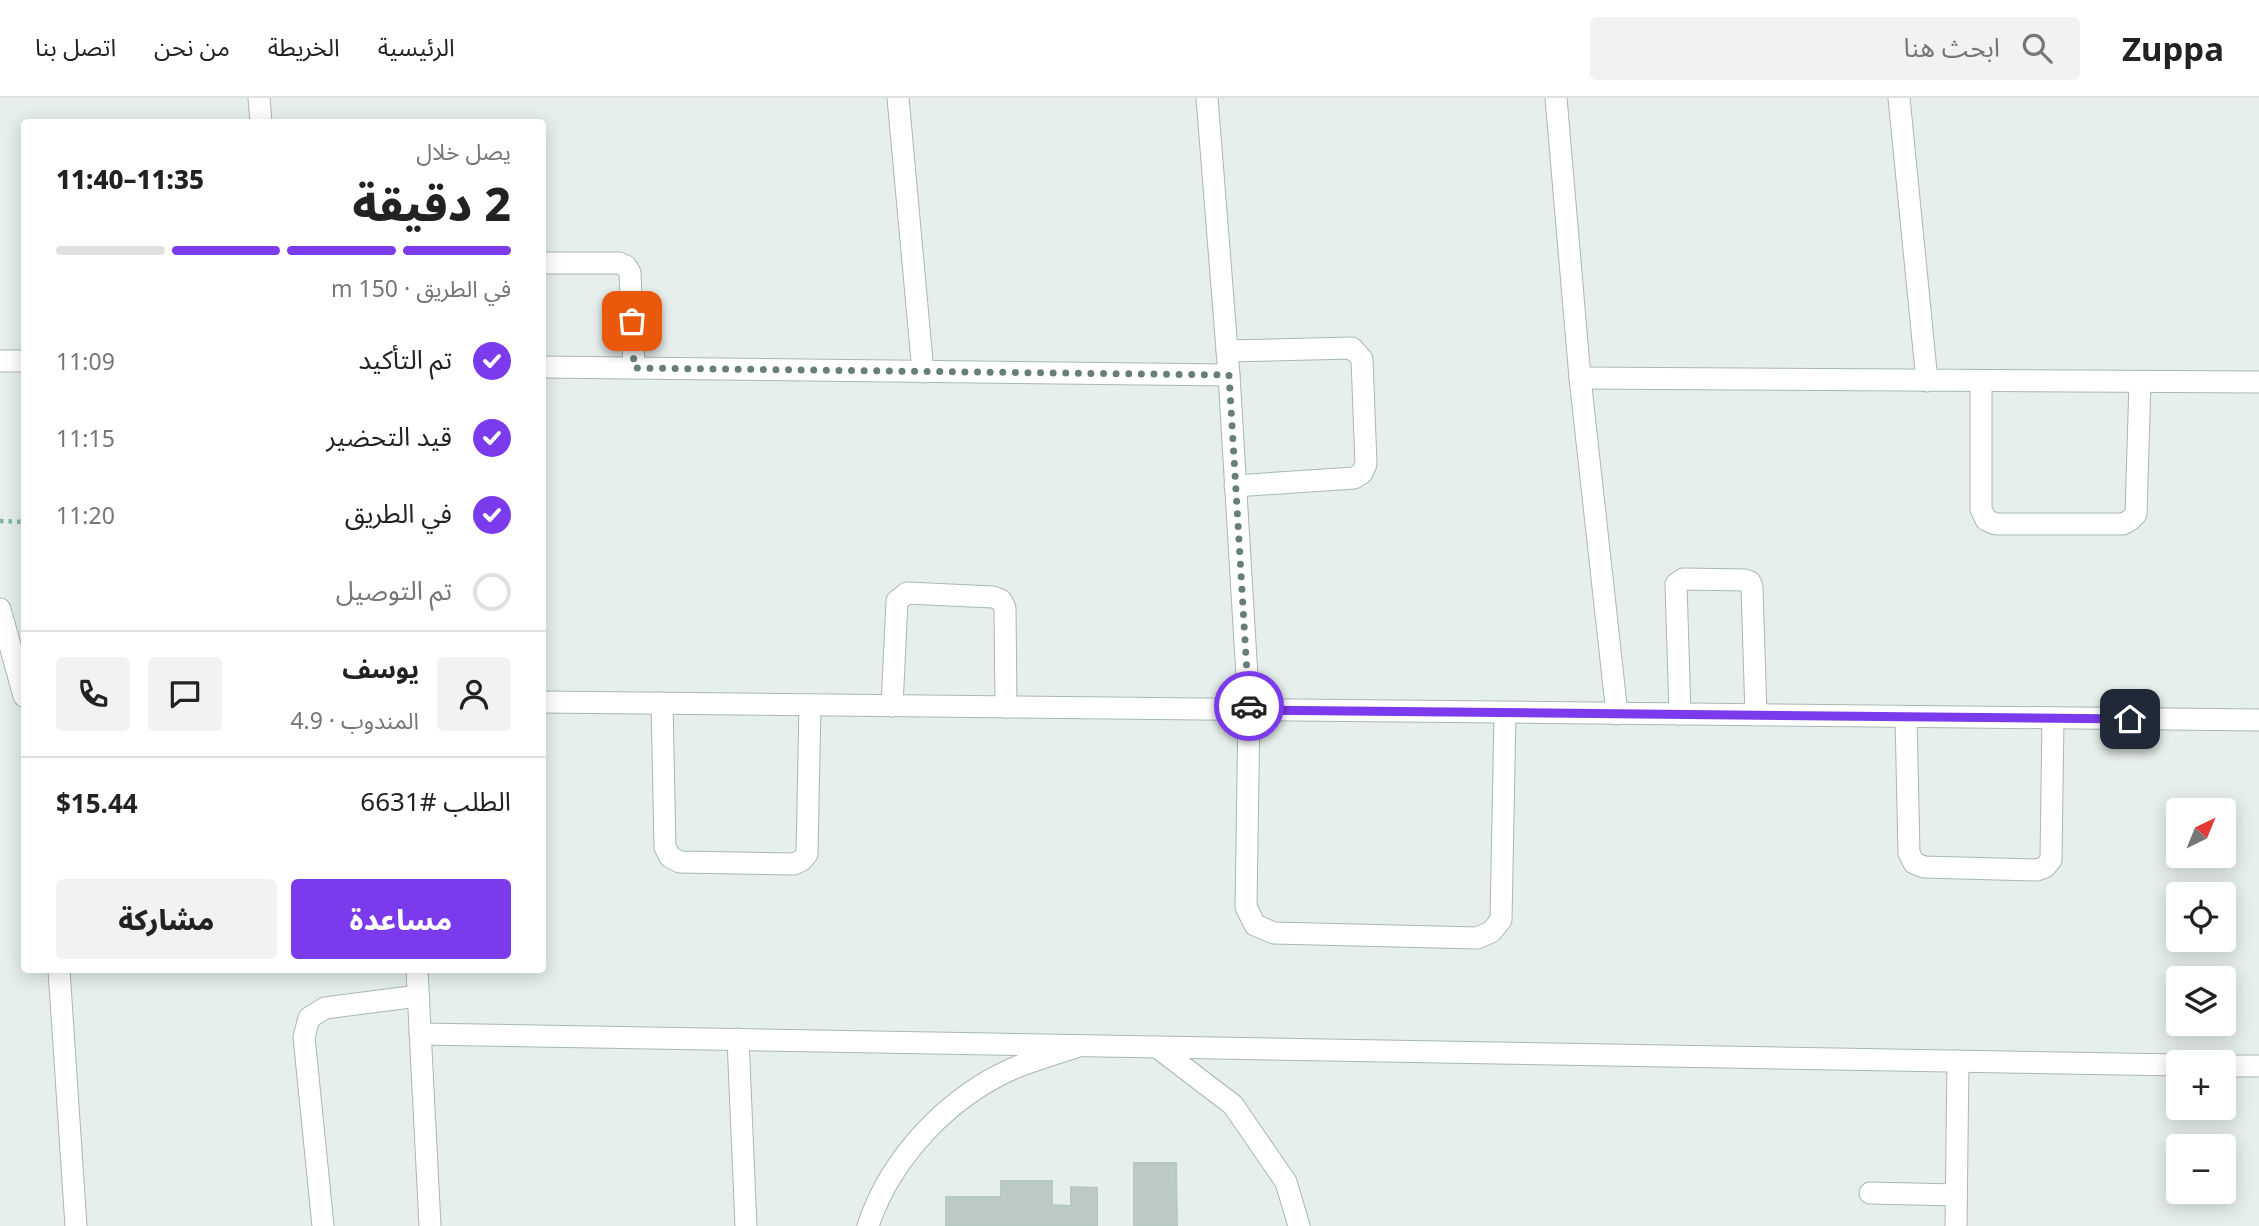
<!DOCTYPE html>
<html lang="ar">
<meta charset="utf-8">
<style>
:root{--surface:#fff;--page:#f2f2f2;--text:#222;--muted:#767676;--line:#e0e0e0;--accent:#7c3aed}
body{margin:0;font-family:"Noto Sans","Noto Sans Arabic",sans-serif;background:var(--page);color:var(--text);direction:rtl;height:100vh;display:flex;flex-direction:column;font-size:26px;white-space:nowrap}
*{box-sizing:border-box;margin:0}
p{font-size:23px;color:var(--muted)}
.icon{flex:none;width:38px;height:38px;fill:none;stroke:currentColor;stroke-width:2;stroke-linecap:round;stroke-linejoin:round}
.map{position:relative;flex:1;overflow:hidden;direction:ltr}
.panel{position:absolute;left:21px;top:21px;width:525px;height:854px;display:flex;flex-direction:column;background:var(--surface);border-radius:7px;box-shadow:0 4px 18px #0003;direction:rtl}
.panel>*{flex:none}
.needle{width:46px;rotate:43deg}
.controls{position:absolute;left:2166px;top:700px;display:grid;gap:14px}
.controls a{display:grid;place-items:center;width:70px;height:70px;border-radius:7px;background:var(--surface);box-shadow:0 4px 18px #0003;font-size:35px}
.pin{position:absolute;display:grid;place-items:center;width:60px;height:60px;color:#fff;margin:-30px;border-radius:14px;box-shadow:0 4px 10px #0006}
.courier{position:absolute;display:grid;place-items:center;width:70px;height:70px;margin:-35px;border:5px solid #7c3aed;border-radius:50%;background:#fff;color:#222;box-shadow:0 2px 9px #0007}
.summary em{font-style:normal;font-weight:800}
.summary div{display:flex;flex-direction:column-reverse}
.summary{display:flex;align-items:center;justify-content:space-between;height:119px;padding:0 35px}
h1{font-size:46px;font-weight:800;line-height:52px}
.bar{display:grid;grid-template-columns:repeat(4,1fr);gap:10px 7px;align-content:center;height:84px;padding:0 35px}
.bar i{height:9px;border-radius:5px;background:var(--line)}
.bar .current{background:var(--accent)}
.bar p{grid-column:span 4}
.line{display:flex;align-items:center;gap:18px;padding:0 35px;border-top:2px solid var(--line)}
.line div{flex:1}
.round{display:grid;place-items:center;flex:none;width:74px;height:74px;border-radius:7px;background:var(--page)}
ol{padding:0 35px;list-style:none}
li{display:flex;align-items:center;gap:21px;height:77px}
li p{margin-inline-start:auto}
li .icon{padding:7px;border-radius:50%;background:var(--accent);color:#fff;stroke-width:4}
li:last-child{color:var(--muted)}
li i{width:38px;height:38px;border:4px solid var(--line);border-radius:50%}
.button{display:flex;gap:14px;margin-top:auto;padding:14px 35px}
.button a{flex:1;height:80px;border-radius:7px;background:var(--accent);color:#fff;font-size:28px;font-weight:800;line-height:80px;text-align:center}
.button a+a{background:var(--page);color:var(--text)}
header{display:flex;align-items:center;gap:42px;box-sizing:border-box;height:98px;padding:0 35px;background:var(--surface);border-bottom:2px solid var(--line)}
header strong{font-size:33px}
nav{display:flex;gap:38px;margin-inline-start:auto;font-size:24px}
.search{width:490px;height:63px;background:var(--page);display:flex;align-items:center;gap:18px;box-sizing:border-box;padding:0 24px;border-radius:7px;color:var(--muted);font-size:26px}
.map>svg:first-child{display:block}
.building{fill:#bbcac4;stroke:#b8c9c2;stroke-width:2}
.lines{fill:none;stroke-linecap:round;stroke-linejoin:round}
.service-casing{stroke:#a8b8b2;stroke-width:23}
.minor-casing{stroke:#a8b8b2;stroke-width:23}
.path{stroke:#86b3a5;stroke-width:4.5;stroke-dasharray:3.5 5;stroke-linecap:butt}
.service{stroke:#fff;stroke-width:21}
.minor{stroke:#fff;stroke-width:21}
.done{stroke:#687f78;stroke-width:7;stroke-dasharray:0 12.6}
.route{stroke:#7c3aed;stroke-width:9}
</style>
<header>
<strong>Zuppa</strong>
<div class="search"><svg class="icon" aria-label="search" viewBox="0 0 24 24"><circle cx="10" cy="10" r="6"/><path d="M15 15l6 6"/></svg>ابحث هنا</div>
<nav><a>الرئيسية</a><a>الخريطة</a><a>من نحن</a><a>اتصل بنا</a></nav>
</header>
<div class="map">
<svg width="2259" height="1128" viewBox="0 0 2259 1128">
<rect width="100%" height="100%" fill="#e6efeb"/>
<g class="building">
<polygon points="1134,1065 1176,1065 1177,1128 1134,1128"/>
<polygon points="1001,1083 1052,1083 1052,1107 1071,1108 1071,1089 1097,1090 1097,1128 946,1128 946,1099 1001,1099"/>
</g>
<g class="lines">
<g class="service-casing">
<g id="service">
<polyline points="542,165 619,165 626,168 630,175 634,270"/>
<polyline points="1227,253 1352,250 1362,261 1366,366 1362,375 1354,380 1235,388"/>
<polyline points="1981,283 1981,411 1986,422 1996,426 2123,426 2130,422 2136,416 2140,284"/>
<polyline points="662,605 665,749 670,759 680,764 794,766 802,762 807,756 810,607"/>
<polyline points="892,608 897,503 907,495 993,499 1001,502 1005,510 1006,609"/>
<polyline points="1249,612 1246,809 1255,827 1274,835 1477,840 1491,834 1501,822 1505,615"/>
<polyline points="1680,616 1676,486 1683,481 1745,482 1750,484 1752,489 1756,617"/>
<polyline points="1906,619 1909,755 1914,765 1924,769 2037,772 2045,769 2051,762 2053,620"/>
<polyline points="1157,949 1233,1007 1286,1084 1299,1128"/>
<polyline points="1870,1095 1956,1097"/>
<polyline points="323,1128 304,939 309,920 325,910 418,898"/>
<path d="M 868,1128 C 891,1058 951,996 1019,968 C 1038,961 1057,955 1076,949"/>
</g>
</g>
<g class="minor-casing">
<g id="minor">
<polyline points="259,0 261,24"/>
<polyline points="898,0 923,274"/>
<polyline points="1207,0 1229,277 1249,612"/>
<polyline points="1556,0 1580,280 1617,616"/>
<polyline points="1899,0 1927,283"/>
<polyline points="0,263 24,263"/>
<polyline points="542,269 1229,277"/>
<polyline points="1580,280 2259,284"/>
<polyline points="0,511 24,598"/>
<polyline points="542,604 2259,622"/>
<polyline points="59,872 76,1128"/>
<polyline points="417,872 430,1128"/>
<polyline points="420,936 2179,967"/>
<polyline points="738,941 746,1128"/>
<polyline points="2224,968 2259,968"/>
<polyline points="1956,1128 1958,963"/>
</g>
</g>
<polyline class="path" points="0,423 24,424"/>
<use href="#service" class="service"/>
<use href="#minor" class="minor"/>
</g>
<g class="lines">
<polyline class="done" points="632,223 634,270 1229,277 1249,608"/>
<polyline class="route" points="1249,608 1249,612 2130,621"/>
</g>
</svg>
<div class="controls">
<a><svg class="needle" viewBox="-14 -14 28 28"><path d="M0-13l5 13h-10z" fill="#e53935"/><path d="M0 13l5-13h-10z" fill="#767676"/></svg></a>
<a><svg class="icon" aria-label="locate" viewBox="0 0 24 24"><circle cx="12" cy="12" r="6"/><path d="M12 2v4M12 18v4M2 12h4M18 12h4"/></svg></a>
<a><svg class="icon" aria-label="layers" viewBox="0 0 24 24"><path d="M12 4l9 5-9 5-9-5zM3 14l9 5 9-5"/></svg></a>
<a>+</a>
<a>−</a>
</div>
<div class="pin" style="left:632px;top:223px;background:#ea580c"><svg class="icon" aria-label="bag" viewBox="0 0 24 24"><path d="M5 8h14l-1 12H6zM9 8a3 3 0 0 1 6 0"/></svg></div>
<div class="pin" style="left:2130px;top:621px;background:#1f2937"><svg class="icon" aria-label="home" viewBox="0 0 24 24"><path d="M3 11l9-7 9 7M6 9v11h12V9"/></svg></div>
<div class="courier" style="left:1249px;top:608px"><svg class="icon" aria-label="car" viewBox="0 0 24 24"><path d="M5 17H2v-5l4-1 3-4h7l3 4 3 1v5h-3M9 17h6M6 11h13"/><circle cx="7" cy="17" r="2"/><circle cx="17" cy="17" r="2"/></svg></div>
<section class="panel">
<div class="summary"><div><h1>2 دقيقة</h1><p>يصل خلال</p></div><em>11:35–11:40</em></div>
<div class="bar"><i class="current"></i><i class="current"></i><i class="current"></i><i></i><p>في الطريق · 150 m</p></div>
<ol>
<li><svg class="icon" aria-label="check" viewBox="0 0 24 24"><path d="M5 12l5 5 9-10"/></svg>تم التأكيد<p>11:09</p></li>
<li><svg class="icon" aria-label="check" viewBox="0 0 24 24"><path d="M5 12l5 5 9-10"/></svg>قيد التحضير<p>11:15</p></li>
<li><svg class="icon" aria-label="check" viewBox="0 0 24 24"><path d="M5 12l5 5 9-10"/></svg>في الطريق<p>11:20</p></li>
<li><i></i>تم التوصيل</li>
</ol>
<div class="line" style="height:126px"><a class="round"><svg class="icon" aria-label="person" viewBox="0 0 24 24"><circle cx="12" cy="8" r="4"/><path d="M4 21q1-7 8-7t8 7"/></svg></a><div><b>يوسف</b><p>المندوب · 4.9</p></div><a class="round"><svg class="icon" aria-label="chat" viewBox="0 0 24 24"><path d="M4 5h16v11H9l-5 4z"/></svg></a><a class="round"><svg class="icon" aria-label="phone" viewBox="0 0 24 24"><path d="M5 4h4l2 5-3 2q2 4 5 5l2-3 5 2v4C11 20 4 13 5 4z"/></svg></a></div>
<div class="line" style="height:91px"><div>الطلب #6631</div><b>$15.44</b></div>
<div class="button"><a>مساعدة</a><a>مشاركة</a></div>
</section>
</div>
